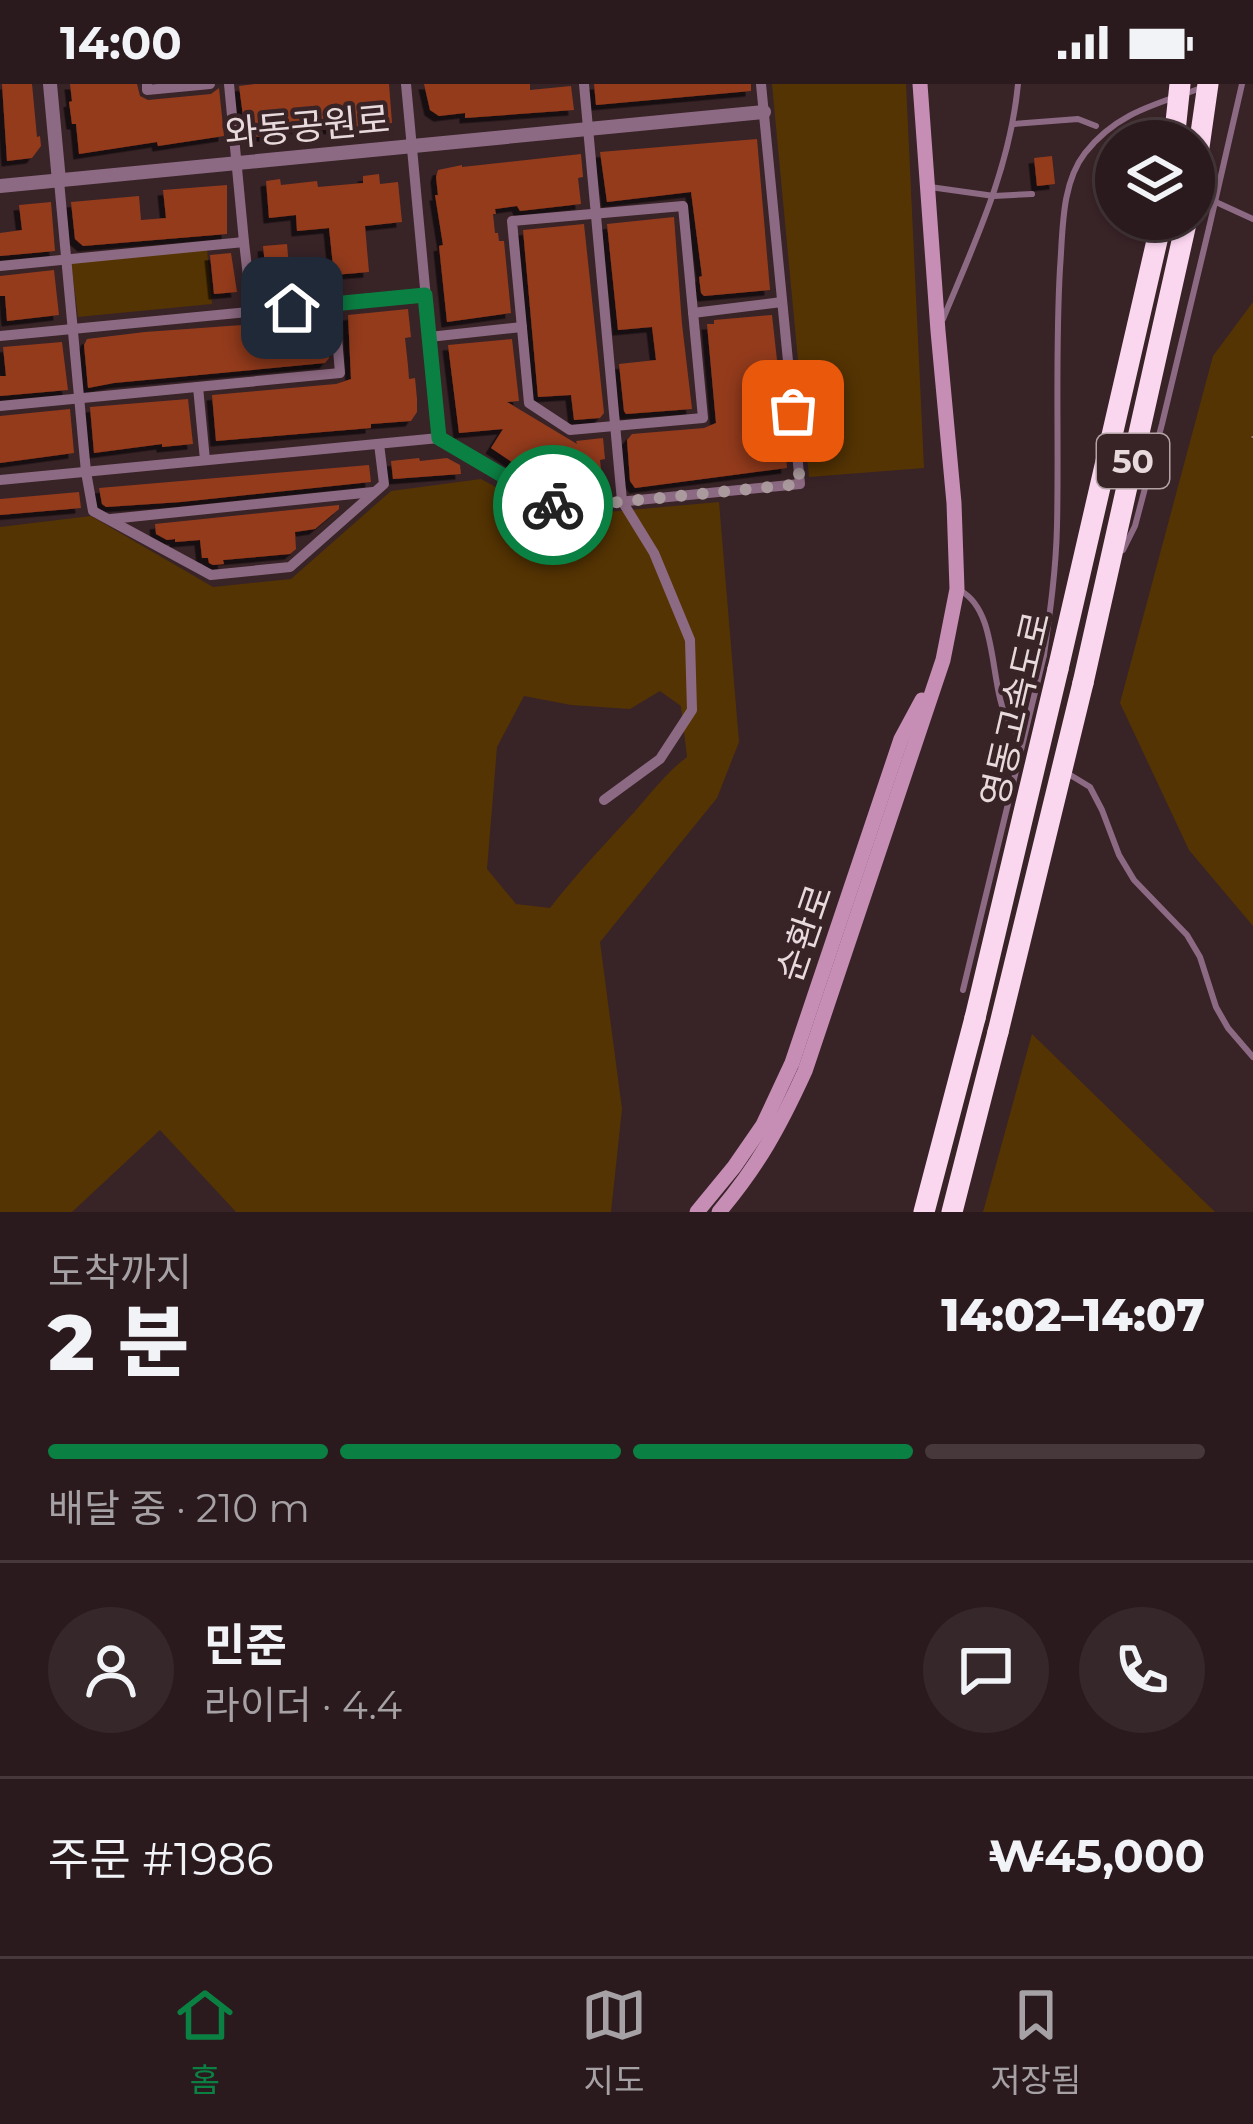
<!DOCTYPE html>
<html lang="ko">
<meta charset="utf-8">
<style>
:root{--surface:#2a1a1d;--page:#36272a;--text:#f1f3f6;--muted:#a5a1a4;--line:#46383b;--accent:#0b8043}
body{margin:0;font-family:Montserrat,"Noto Sans KR",sans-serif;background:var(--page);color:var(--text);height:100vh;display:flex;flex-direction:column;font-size:45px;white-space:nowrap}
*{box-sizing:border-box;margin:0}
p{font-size:39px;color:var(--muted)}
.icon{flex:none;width:66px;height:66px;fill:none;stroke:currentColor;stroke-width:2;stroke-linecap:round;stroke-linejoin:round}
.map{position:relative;height:1128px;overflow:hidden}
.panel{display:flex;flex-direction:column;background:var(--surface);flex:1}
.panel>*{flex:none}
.buttons{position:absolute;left:1095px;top:36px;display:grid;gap:24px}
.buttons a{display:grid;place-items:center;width:120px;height:120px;border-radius:50%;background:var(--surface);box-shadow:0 3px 9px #0004,0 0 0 3px var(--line);font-size:60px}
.pin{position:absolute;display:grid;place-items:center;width:102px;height:102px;color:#fff;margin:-51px;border-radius:24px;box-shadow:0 6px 18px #0006}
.courier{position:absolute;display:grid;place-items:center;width:120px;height:120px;margin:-60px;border:9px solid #0b8043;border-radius:50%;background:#fff;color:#222;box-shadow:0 3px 15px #0007}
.overview em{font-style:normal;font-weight:800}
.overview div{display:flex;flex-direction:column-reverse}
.overview{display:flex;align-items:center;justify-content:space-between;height:204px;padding:0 48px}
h1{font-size:78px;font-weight:800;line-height:90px}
.bar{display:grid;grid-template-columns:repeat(4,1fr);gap:18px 12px;align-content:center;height:144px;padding:0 48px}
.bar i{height:15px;border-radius:9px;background:var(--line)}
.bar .on{background:var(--accent)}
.bar p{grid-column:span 4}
.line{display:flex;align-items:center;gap:30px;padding:0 48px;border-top:3px solid var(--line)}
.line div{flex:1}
.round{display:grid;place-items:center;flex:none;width:126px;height:126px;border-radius:63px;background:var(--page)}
.status{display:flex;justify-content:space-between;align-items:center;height:84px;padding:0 60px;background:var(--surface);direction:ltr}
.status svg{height:33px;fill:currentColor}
.dock{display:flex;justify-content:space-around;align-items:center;height:168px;border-top:3px solid var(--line);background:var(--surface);font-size:33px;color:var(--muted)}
.dock a{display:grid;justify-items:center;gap:6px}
.dock .on{color:var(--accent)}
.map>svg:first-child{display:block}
.green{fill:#553403;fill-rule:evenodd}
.building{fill:#943b1c;filter:url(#shadow)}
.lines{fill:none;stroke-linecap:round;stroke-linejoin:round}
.path{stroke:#8e7c7f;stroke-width:3;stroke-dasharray:3 9;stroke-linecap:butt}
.service{stroke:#8d6a83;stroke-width:6}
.minor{stroke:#8d6a83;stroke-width:10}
.tertiary{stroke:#8d6a83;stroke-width:14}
.secondary{stroke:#c68db5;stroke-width:15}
.motorway{stroke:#fad6ef;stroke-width:21}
.service-bridge{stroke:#8d6a83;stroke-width:6}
.motorway-bridge{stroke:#fad6ef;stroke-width:21}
.done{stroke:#aa9a9d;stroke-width:12;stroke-dasharray:0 21.6}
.route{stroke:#0b8043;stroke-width:15}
.labels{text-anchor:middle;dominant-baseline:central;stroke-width:9;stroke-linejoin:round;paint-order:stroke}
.shield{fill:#382327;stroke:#b3a3a6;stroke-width:3}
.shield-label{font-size:33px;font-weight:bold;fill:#e8dadc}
.street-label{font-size:36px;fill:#e8dadc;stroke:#382327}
</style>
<div class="status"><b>14:00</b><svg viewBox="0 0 49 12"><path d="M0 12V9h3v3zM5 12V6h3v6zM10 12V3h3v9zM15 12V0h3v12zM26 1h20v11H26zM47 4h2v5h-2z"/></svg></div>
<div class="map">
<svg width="1253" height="1128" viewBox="0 0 1253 1128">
<defs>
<filter id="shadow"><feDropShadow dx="-5.5" dy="5.5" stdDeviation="0" flood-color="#0009"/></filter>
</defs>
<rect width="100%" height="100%" fill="#382327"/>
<g class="green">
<polygon points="772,0 906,0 924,384 809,393"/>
<polygon points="207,165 212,220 78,233 71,178"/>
<polygon points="1253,218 1253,842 1189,766 1120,619 1213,272"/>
<path d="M 481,395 L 551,433 L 719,418 L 739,658 L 717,714 L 600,858 L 622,1025 L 611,1128 L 236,1128 L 160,1046 L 72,1128 L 0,1128 L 0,443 L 91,432 L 213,503 L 291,495 L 391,407 ZM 660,607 L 681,622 L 687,673 C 663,691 647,715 627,736 C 600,765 574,793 550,824 L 516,820 L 487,785 L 497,663 L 524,612 L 571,621 L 630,625 Z"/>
<polygon points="1032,950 1215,1128 983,1128"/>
</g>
<g class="building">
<polygon points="2,0 32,0 37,53 40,52 41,62 32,74 7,77"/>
<polygon points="70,0 137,0 140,12 148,16 211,10 219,4 224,52 158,62 157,58 79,70 76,40 72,40 69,18 72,17"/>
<polygon points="255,0 389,0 392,39 318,46 318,42 272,47 272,51 246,54 239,2"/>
<polygon points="424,0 530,0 530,6 571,2 574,26 465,34 465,29 439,32 430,26"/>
<polygon points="594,0 751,0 751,7 596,21"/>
<polygon points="757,55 770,206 704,212 701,209 699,193 702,192 691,108 607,118 600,68"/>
<polygon points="581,70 583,93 578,94 581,120 520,127 517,122 495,125 496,130 493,130 495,149 498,149 499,157 504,157 511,229 447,238 439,162 443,161 435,111 438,111 436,93 438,86 462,81 462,83"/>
<polygon points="1052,72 1055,100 1037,102 1034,74"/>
<polygon points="379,90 380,100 398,98 402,138 365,142 369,188 334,191 329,144 297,147 296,131 269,134 266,97 280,95 281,101 317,97 318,103 363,99 363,92"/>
<polygon points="227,101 227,150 83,162 75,155 71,118 139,112 141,136 166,134 163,106"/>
<polygon points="51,118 55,167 0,172 0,149 22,146 19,121"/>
<polygon points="674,133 682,240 692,325 626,330 624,327 619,280 656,276 652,243 618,246 607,140"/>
<polygon points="584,140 604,329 600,334 574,336 571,311 538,313 523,146"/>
<polygon points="287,160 291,206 268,208 263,162"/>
<polygon points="231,169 237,208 214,210 210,171"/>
<polygon points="54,186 59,231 7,237 5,212 0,212 0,192"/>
<polygon points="408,225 411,253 405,254 408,282 409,295 415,294 417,315 417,328 411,337 371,340 371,344 216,357 212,311 336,300 351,295 348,231"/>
<polygon points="772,231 783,330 777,330 780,362 785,362 787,384 635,404 630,397 627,356 632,350 704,344 716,339 707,240 714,240 714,236"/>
<polygon points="325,235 329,274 325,279 114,299 88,304 84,261 87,255 145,248"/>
<polygon points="512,255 519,317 507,318 577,360 576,357 603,354 605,375 600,376 603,402 556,408 491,364 503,345 459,349 448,261"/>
<polygon points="62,258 68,306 0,312 0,292 6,292 3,263"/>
<polygon points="188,315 193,360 162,363 162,360 94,369 90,323"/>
<polygon points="70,325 74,369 0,379 0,332"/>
<polygon points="419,374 420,377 447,374 460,381 461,390 393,395 391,377"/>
<polygon points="369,381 371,398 181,418 106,423 102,420 99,404"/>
<polygon points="79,408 81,424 0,431 0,415"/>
<polygon points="339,421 339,425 315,445 295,448 296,465 290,470 223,476 224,480 213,481 209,479 208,474 202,474 200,456 175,458 175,455 167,456 156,450 155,440"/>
</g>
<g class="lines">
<polyline class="path" points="1253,352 1253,354"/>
<g class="service">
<polyline points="1014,40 1078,35 1096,42"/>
<polyline points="930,103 994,112 1032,110"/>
<polyline points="1194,108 1253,135"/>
<path d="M 943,235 C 975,158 1010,84 1018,0"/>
<polyline points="1123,466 1135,442 1162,340 1209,144"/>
<path d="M 961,507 C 1000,529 988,605 1010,641 C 1014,647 1019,651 1023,656"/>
<path d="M 1044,571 C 1050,528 1056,486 1057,442 C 1059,356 1055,271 1060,184 C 1063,147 1061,100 1085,69 C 1117,28 1157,20 1204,3"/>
<polyline points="1067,689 1090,703 1102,726 1119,771 1134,796 1187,851 1200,873 1216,923 1228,944 1253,973"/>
</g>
<g class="minor">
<polyline points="147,0 147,6 210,0"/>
<polyline points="406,0 439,354"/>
<polyline points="584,0 622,417 654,469 690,556 692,626 660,675 604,716"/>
<polyline points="59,97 86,388 93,427 211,491 290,483 384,400 379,360"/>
<polygon points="683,122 703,334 570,346 529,319 512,137"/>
<polyline points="244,158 252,227"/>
<polyline points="0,182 244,158 229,0"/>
<polyline points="693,229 782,218"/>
<polyline points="0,252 425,211"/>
<polyline points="429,253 522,243"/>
<polyline points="198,303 205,376"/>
<polyline points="0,322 340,289 334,219"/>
<polyline points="439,354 558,424 800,400 761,0"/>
<polyline points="0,396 439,354"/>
<polyline points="111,435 373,408"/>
</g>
<g class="tertiary">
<polyline points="50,0 59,97"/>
<polyline points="0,102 764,28"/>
</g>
<g class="secondary">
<polyline points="697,1128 734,1083 763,1041 792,979 901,655 922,616"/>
<path d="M 719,1128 C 758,1082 780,1042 805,987 L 943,576 L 957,505 L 954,419 L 938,247 L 920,0"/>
</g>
<g class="motorway">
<polyline points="1058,585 1162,135"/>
<polyline points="1083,599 1187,135"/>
<polyline points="924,1128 975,934"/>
<polyline points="952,1128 998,948"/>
</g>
<g class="service-bridge">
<polyline points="1209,144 1242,0"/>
<polyline points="963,906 1044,571"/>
</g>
<g class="motorway-bridge">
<polyline points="1174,57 1180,0"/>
<polyline points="1194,98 1208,0"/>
<polyline points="975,934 1058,585"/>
<polyline points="998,948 1083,599"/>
</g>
</g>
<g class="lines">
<polyline class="done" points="553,421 558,424 800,400 793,327"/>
<polyline class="route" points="292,224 425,211 439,354 553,421"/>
</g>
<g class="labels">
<rect class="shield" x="1097" y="350" width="72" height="54" rx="9"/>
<g class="shield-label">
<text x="1133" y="377">50</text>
</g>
<g class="street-label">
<text transform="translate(307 42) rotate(-5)">와동공원로</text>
<text transform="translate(1015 625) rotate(-77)">영동고속도로</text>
<text transform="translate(804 849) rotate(-71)">순환로</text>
</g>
</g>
</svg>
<div class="buttons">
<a><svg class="icon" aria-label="layers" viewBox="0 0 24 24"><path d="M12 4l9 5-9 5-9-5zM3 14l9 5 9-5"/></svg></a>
</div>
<div class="pin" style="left:793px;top:327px;background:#ea580c"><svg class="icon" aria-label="bag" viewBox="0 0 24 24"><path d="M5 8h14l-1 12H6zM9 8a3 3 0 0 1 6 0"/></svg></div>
<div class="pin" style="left:292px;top:224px;background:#1f2937"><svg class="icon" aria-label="home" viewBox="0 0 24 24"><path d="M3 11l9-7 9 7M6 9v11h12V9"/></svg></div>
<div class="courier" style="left:553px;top:421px"><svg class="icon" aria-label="bike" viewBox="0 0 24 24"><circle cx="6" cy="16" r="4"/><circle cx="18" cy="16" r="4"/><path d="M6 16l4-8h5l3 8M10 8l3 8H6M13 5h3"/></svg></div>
</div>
<section class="panel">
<div class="overview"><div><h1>2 분</h1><p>도착까지</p></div><em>14:02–14:07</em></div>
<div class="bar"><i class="on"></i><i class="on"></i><i class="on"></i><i></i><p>배달 중 · 210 m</p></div>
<div class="line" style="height:216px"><a class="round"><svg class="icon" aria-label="person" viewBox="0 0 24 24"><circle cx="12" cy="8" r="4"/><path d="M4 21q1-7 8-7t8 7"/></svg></a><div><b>민준</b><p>라이더 · 4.4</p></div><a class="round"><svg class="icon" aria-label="chat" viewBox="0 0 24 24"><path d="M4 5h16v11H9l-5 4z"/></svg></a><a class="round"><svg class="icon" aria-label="phone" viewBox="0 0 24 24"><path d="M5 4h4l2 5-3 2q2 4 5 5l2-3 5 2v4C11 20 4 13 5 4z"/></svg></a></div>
<div class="line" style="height:156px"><div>주문 #1986</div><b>₩45,000</b></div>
</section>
<nav class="dock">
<a class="on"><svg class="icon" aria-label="home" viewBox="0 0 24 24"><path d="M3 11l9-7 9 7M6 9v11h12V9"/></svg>홈</a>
<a><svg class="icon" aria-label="map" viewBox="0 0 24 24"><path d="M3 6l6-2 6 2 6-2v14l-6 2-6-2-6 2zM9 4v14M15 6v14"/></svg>지도</a>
<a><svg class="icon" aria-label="saved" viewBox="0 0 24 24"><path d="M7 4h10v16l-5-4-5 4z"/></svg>저장됨</a>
</nav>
